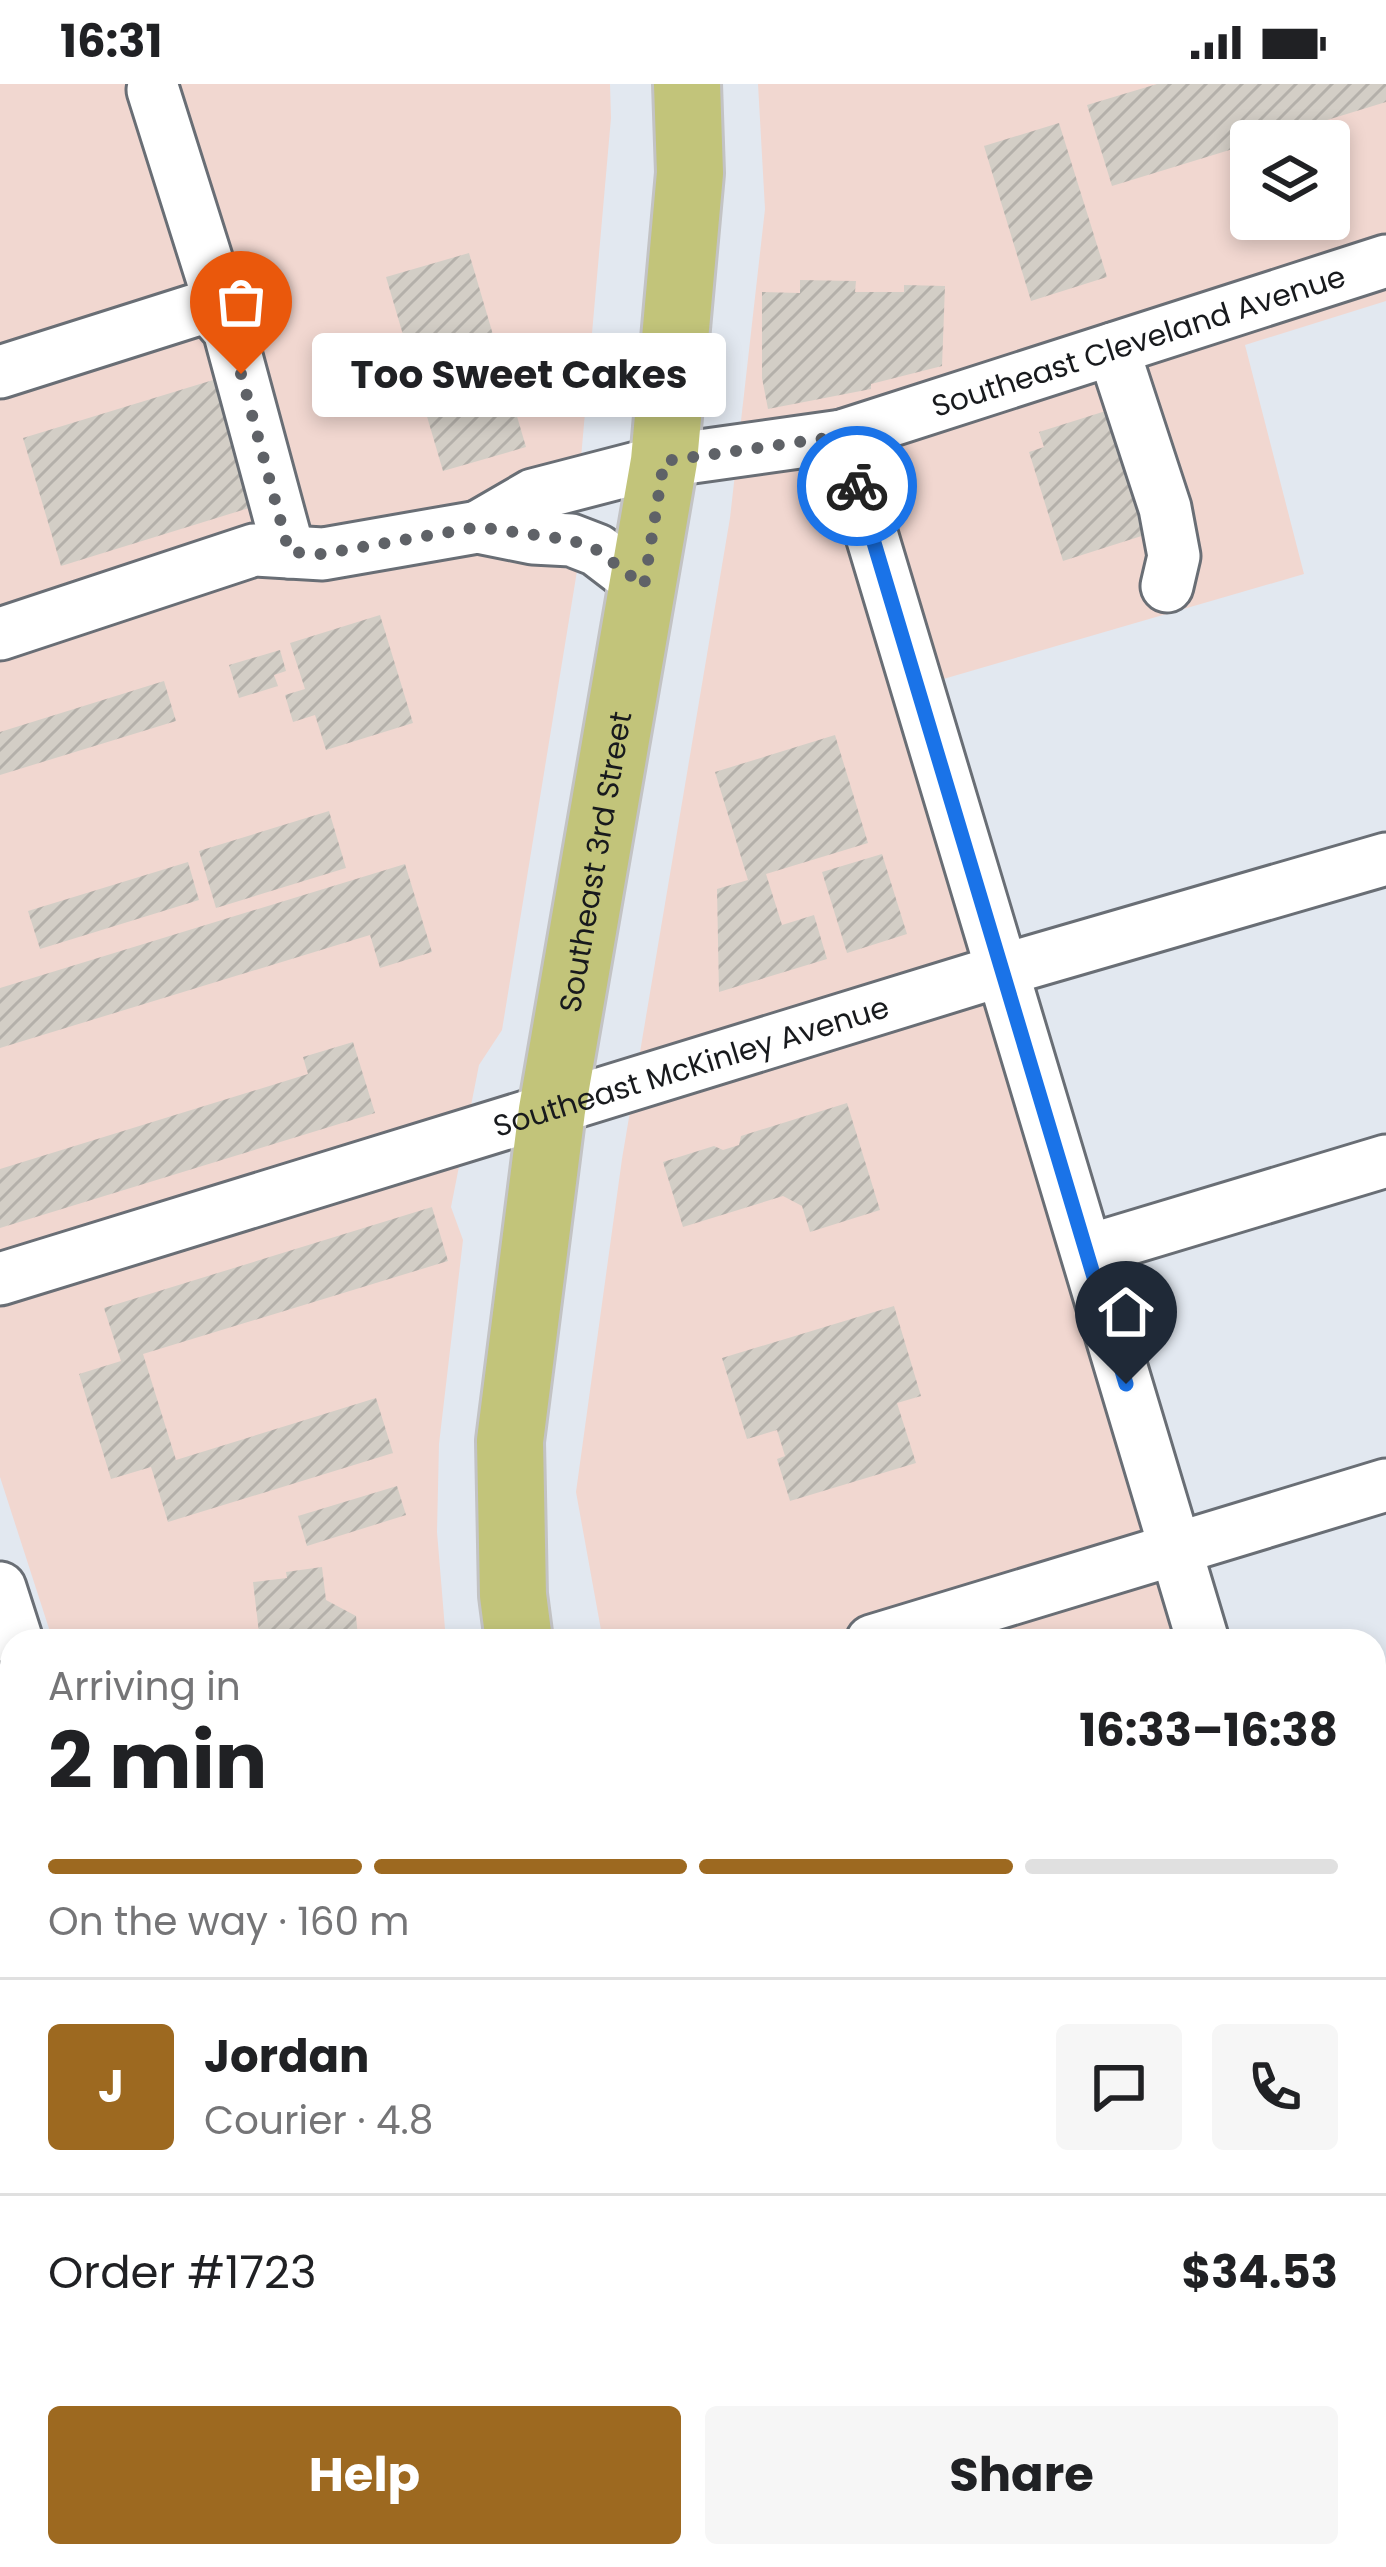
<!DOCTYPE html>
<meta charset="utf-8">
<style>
:root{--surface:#fff;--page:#f6f6f6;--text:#202124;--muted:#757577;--line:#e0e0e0;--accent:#9d6920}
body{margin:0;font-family:Poppins,sans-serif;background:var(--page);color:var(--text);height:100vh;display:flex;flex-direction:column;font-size:45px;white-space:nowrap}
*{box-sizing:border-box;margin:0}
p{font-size:39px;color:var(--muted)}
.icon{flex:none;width:66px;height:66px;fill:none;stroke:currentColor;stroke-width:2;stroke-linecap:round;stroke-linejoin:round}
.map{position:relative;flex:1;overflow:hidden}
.panel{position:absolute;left:0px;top:1545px;width:1386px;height:939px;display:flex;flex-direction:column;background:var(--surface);border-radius:36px 36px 0 0;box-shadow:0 6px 18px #0003}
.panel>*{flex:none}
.buttons{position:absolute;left:1230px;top:36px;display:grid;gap:24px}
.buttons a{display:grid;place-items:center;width:120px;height:120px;border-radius:12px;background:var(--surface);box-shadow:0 6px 18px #0003;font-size:60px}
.pin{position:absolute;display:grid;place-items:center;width:102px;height:102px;color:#fff;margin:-123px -51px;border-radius:50% 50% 50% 0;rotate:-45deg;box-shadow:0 0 12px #0007}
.pin .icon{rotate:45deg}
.courier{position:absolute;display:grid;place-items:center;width:120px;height:120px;margin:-60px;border:9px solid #1a73e8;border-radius:50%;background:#fff;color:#222;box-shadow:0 3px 15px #0007}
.bubble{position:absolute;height:84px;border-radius:12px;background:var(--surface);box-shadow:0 6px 18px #0003;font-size:39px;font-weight:700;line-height:84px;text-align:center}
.head em{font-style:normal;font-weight:700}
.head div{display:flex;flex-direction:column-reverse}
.head{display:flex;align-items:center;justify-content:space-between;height:204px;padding:0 48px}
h1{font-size:78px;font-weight:700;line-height:90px}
.bar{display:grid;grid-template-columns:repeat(4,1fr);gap:18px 12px;align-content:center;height:144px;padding:0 48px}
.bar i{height:15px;border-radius:9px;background:var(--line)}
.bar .current{background:var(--accent)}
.bar p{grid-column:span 4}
.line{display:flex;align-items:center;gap:30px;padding:0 48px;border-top:3px solid var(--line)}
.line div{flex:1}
.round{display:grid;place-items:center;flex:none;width:126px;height:126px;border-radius:12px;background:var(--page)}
.cta{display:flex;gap:24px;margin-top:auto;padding:24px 48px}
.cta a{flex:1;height:138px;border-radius:12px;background:var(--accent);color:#fff;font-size:48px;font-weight:700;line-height:138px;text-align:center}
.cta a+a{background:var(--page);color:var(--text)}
.status{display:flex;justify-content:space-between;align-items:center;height:84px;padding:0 60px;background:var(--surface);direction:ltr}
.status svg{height:33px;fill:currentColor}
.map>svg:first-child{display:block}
.commercial{fill:#f1d7d0;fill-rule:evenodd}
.building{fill:url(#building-hatch)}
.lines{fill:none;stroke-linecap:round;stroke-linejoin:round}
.minor-casing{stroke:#696e75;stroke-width:57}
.major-casing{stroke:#c3c3c4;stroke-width:72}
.minor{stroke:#fff;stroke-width:51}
.major{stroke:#c2c47a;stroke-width:66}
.done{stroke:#5f6267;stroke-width:12;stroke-dasharray:0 21.6}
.route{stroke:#1a73e8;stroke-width:15}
.labels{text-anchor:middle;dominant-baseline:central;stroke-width:9;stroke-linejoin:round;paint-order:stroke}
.street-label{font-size:30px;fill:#181a1d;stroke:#e2e8f0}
</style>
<div class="status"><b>16:31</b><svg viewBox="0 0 49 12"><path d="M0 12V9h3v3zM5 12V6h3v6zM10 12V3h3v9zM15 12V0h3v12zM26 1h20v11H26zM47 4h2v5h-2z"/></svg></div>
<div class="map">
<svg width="1386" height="2483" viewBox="0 0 1386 2483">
<defs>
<pattern id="building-hatch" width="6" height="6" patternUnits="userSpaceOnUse" patternTransform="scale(3)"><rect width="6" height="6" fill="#d3cec6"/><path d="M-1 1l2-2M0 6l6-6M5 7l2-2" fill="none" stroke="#b4b0aa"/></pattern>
</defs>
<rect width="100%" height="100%" fill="#e2e8f0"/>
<g class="commercial">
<polygon points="0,0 610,0 611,34 572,476 577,487 502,946 479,981 451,1123 463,1156 439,1360 437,1448 446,1557 53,1557 0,1393"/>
<path d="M 758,0 L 1386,0 L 1386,217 L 1245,261 L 1304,490 L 940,596 L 1232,1557 L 603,1557 L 576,1408 L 622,1075 L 730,434 L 765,125 ZM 1251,57 L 1329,57 L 1329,135 L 1251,135 Z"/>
<polygon points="12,1876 12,2472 692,2472 696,2483 0,2483 0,1880"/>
<polygon points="1386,1966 1386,2483 880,2483 877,2472 1374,2472 1374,1970"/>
</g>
<g class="building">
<polygon points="1157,0 1386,0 1386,18 1112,102 1087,21"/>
<polygon points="1059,39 1107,193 1031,217 984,62"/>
<polygon points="469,169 526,363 443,387 386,193"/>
<polygon points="800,196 856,197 855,208 904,208 904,201 945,202 942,282 871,300 871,305 768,325 762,294 762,208 800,209"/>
<polygon points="223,293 262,420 61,482 23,354"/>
<polygon points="1112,325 1151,449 1063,477 1029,368 1044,363 1039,348"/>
<polygon points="380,531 413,639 326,666 315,631 293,638 285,611 305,605 290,559"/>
<polygon points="280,566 286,587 274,591 278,602 239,614 229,581"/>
<polygon points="164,597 176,637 0,691 0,648"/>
<polygon points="835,651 868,759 766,790 782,841 814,831 827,875 719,908 717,805 748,796 715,688"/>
<polygon points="329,727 346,784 216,824 199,767"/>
<polygon points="882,770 907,850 847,869 822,788"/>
<polygon points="188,778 199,816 40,865 28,827"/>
<polygon points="405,780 432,868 380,884 370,851 0,964 0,904"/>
<polygon points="353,958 375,1029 0,1144 0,1085 308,990 303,973"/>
<polygon points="847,1019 880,1126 810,1148 802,1122 783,1112 683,1143 663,1078 714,1062 723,1066 739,1061 741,1052"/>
<polygon points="432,1123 448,1177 143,1270 176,1376 376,1314 393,1369 168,1438 151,1383 111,1395 79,1290 121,1277 104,1224"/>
<polygon points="894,1222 921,1312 897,1319 916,1379 790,1417 777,1375 785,1372 777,1346 747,1355 722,1274"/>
<polygon points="397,1402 406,1431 307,1462 298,1432"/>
<polygon points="322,1483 326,1516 356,1532 358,1553 260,1557 253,1498 287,1494 286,1488"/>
<polygon points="12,1953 12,2472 232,2472 235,2483 0,2483 0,1957"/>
<polygon points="1386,2419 1386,2483 1268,2483 1264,2472 1374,2472 1374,2423"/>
<polygon points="1083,2472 1162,2472 1166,2483 1087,2483"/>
</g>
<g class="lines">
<g class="minor-casing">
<g id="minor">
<polyline points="153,6 228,244"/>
<polyline points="1113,265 1165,424 1174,472 1167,502"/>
<polyline points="0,288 208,222 229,246 289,468"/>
<polyline points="842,352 1203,1557"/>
<path id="s1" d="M 478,443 L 533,411 L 664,377 L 842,352 L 1386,177"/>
<polyline points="0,550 254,466 323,470 478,443 533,454 571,456 597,466 644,502"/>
<polyline points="1087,1167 1386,1077"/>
<path id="s2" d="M 0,1195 L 1003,886 L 1386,775"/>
<polyline points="0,1504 17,1557"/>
<polyline points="872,1557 1386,1401"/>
<polyline points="1374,1725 1386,1721"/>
<polyline points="0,1823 12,1820"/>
<polyline points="1374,2011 1386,2007"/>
<polyline points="1374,2150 1386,2190"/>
<polyline points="1374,2370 1386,2366"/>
<polyline points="1214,2472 1217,2483"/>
</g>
</g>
<g class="major-casing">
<g id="major">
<path id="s3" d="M 519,1557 L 513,1511 L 510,1357 L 552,1026 L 664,377 L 690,89 L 687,0"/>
<polyline points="785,2472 788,2483"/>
</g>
</g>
<use href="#minor" class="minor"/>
<use href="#major" class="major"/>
</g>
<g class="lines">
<polyline class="done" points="241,290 289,468 322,470 478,443 571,456 597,466 644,502 664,377 842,352 857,402"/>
<polyline class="route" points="857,402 1126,1300"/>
</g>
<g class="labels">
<g class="street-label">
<text stroke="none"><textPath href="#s1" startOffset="690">Southeast Cleveland Avenue</textPath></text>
<text stroke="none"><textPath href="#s3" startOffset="786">Southeast 3rd Street</textPath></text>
<text stroke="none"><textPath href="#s2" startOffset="723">Southeast McKinley Avenue</textPath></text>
</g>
</g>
</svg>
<div class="buttons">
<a><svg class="icon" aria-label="layers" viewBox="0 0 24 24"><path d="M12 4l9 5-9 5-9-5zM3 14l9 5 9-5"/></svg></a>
</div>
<div class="pin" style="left:241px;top:290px;background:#ea580c"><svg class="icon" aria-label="bag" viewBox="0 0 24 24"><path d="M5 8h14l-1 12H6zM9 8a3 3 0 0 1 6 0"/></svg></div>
<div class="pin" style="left:1126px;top:1300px;background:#1f2937"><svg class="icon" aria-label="home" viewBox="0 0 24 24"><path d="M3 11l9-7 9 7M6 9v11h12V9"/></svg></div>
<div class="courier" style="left:857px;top:402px"><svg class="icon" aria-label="bike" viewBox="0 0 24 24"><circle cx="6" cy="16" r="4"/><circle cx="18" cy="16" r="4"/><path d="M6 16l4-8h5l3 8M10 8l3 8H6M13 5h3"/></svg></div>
<div class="bubble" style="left:312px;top:249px;width:414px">Too Sweet Cakes</div>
<section class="panel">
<div class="head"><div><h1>2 min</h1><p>Arriving in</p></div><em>16:33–16:38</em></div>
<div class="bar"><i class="current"></i><i class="current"></i><i class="current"></i><i></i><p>On the way · 160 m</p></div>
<div class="line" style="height:216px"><b class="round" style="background:var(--accent);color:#fff">J</b><div><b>Jordan</b><p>Courier · 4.8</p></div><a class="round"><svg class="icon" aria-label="chat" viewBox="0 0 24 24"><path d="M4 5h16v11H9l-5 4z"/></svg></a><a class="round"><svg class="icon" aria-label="phone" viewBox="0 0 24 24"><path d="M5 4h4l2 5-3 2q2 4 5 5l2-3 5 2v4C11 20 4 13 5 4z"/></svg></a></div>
<div class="line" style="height:156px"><div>Order #1723</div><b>$34.53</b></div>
<div class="cta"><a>Help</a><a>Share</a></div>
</section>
</div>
